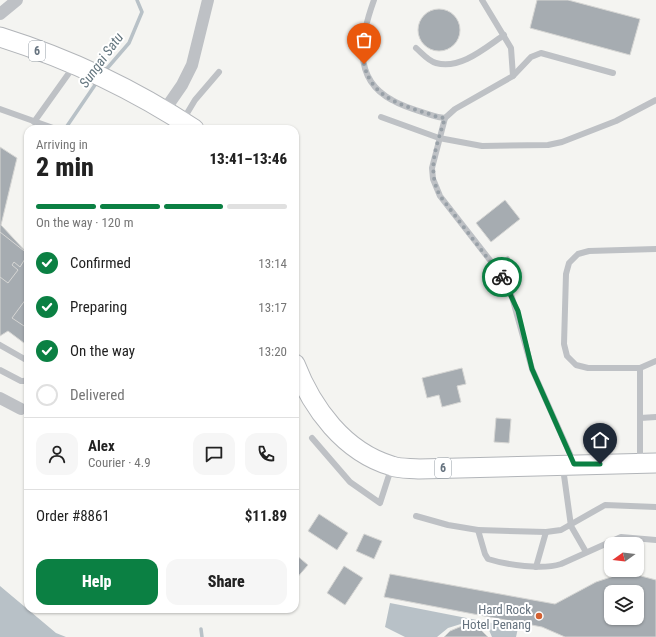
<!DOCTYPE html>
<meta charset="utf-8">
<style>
:root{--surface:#fff;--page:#f6f6f6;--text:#222;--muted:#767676;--line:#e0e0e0;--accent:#0b8043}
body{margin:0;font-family:"Roboto Condensed",sans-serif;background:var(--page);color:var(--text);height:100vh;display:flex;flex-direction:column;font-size:15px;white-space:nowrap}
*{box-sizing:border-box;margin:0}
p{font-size:13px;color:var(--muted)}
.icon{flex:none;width:22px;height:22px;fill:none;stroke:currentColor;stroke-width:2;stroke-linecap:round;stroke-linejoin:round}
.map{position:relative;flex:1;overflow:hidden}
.side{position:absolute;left:24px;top:125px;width:275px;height:488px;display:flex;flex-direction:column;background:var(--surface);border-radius:12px;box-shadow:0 1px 3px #0004}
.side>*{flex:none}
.needle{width:26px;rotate:255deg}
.tools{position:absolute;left:604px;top:537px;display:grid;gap:8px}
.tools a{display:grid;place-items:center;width:40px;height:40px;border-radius:8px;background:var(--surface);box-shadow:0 1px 3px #0004;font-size:20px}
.pin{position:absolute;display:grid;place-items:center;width:34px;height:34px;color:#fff;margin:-41px -17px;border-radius:50% 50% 50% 0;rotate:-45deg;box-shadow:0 0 4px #0007}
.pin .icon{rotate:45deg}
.courier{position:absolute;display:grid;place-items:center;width:40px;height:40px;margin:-20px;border:3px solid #0b8043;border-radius:50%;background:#fff;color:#222;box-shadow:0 1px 5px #0007}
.summary em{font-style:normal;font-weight:800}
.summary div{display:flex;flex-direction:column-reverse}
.summary{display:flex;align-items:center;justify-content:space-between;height:68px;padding:0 12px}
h1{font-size:26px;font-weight:800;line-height:30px}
.bar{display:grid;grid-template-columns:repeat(4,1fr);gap:6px 4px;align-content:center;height:48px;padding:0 12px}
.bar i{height:5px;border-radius:3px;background:var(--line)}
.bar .active{background:var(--accent)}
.bar p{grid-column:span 4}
.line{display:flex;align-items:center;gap:10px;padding:0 12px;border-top:1px solid var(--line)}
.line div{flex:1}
.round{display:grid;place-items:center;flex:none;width:42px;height:42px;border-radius:12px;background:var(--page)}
ol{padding:0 12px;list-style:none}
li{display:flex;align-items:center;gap:12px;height:44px}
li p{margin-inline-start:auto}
li .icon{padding:4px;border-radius:50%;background:var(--accent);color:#fff;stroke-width:4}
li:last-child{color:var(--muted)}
li i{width:22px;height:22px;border:2px solid var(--line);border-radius:50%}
.button{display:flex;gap:8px;margin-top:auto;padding:8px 12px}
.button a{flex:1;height:46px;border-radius:12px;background:var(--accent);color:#fff;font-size:16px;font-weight:800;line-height:46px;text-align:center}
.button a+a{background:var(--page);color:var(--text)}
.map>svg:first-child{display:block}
.water{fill:#b8c1c7}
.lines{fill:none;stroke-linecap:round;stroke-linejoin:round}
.stream{stroke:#b8c1c7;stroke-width:3.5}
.building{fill:#a6acb1;stroke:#d6d6d4;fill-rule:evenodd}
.primary-casing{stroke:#b2b5b9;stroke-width:21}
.lane{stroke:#bec1c5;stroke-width:6}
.street{stroke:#bec1c5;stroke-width:12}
.primary{stroke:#fff;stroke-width:19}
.done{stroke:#98a0a7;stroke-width:4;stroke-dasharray:0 7.2}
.route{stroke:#0b8043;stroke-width:5}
.poi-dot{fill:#d36132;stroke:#fff;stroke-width:1.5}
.labels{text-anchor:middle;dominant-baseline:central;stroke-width:4;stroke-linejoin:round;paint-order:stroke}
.shield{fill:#fff;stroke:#949da5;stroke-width:1}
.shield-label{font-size:12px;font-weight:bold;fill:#66737f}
.poi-label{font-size:13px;fill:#66737f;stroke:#fff;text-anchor:end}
.water-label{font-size:14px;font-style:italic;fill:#62747d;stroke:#fff}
</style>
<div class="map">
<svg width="656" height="637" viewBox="0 0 656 637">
<rect width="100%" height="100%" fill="#f4f4f1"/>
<g class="water">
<polygon points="0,586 56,633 66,637 0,637"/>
<polygon points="390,603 518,628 516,637 492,637 488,628 464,623 448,628 437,637 405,637 385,627"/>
</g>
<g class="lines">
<g class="stream">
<polyline points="104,72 129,43 142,12 137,0"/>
<polyline points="65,129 97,82"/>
<polyline points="201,629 202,637"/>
</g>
</g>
<g class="building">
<polygon points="537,0 568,0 640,19 630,55 530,28"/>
<circle cx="439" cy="30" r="21"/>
<polygon points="0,147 17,158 1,225 28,254 28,346 8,331 0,336"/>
<polygon points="505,200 520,219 491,242 476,223"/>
<polygon points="0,232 28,254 20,267 14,262 12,265 18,270 8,283 0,277"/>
<polygon points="508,256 517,268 510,273 501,261"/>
<polygon points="26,299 28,300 28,321 24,326 12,318"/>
<polygon points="462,368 466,384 457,386 461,402 442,407 439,395 427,398 422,378"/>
<polygon points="496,418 511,419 509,443 494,442"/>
<polygon points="319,514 348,533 337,550 308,531"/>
<polygon points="364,534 382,541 374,559 356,551"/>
<polygon points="295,554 308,565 295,580"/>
<polygon points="344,566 363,578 345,605 327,593"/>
<path d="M 626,572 L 656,580 L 656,637 L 565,637 L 542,627 L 384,597 L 390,574 L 555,604 L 596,582 ZM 611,592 L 637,592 L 637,618 L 611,618 Z"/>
<polygon points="471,625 480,629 488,637 444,637 450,631 462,626"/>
</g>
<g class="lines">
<g class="primary-casing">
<g id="primary">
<path d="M 0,37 C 67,58 135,90 194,129"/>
<path d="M 295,364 C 312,408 344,452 392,466 C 400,469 410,468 419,469 L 656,463"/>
</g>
</g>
<g class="lane">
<path d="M 374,0 C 361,36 351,78 392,100 C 405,108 423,112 438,117 L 445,118"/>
<polyline points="482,0 511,48 513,76 455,109 445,118 432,168 433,179 440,196 500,273 512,297 532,369 574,463"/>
<path d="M 416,48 C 422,53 428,61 436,63 C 460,70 485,48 504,35"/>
<polyline points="513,76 531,57 541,53 613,73"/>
<polyline points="0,109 56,129"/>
<polyline points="381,117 439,138 482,146 548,145 562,142 616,121 656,100"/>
<polyline points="183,120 195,100 219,72"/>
<polyline points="34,122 74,66"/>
<polyline points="656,249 589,251 578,254 569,263 566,274 564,344 567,356 576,365 588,368 640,368 656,361"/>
<polyline points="0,345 28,361"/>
<polyline points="0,370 21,381 25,381 28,377"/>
<polyline points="640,418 656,417"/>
<polyline points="312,438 350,482 380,503 391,469"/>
<polyline points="640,460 640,368"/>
<polyline points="563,468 571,526 586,552"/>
<path d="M 656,507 L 605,505 L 561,530 L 546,532 L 478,530 L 485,554 L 488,559 C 507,565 542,570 561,564 L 621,537 L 656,540"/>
<polyline points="416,516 448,525 478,530"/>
<polyline points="536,567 546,532"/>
</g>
<g class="street">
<polyline points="0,14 17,0"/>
<polyline points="164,111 182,85 192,65 208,0"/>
<polyline points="0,398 21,409"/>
</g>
<use href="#primary" class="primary"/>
</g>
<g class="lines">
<path class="done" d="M 364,64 C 372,101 407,106 438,117 L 445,118 C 437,145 426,169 440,196 L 502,277"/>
<polyline class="route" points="502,277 518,311 532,369 574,464 600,464"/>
</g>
<circle class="poi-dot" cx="539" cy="616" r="4"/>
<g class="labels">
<g class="shield">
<rect x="29" y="41" width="16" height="20" rx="3"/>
<rect x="435" y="458" width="16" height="20" rx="3"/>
</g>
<g class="shield-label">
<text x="37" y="51">6</text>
<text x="443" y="468">6</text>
</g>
<g class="poi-label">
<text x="531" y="609">Hard Rock<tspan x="531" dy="15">Hotel Penang</tspan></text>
</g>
<g class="water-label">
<text transform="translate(101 60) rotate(-54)">Sungai Satu</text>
</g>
</g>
</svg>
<div class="tools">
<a><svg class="needle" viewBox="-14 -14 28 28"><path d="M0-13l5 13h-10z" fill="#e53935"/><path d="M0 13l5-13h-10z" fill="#767676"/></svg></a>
<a><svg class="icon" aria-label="layers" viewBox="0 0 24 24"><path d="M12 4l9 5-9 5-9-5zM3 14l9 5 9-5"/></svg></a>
</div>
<div class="pin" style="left:364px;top:64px;background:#ea580c"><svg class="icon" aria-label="bag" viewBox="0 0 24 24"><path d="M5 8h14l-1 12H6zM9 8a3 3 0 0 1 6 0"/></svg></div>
<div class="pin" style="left:600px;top:464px;background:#1f2937"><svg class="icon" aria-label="home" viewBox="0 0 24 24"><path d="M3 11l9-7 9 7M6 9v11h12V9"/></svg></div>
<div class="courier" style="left:502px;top:277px"><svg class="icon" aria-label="bike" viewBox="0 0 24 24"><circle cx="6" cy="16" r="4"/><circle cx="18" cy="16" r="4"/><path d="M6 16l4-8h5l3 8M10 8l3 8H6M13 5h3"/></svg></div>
<section class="side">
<div class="summary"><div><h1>2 min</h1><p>Arriving in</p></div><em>13:41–13:46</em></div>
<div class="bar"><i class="active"></i><i class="active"></i><i class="active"></i><i></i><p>On the way · 120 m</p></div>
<ol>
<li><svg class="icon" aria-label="check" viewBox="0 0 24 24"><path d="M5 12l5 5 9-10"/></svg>Confirmed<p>13:14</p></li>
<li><svg class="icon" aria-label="check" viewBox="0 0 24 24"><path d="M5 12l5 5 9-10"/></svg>Preparing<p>13:17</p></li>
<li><svg class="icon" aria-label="check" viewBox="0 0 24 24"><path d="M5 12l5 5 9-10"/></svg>On the way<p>13:20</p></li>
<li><i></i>Delivered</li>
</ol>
<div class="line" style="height:72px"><a class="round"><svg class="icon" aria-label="person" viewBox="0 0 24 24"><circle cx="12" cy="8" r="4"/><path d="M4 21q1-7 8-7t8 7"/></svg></a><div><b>Alex</b><p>Courier · 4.9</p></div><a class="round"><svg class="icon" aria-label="chat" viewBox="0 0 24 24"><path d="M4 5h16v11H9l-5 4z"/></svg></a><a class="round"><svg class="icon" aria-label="phone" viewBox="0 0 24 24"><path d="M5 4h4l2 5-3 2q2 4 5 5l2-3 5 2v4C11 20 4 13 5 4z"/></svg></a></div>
<div class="line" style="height:52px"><div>Order #8861</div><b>$11.89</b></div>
<div class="button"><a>Help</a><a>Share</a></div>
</section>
</div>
